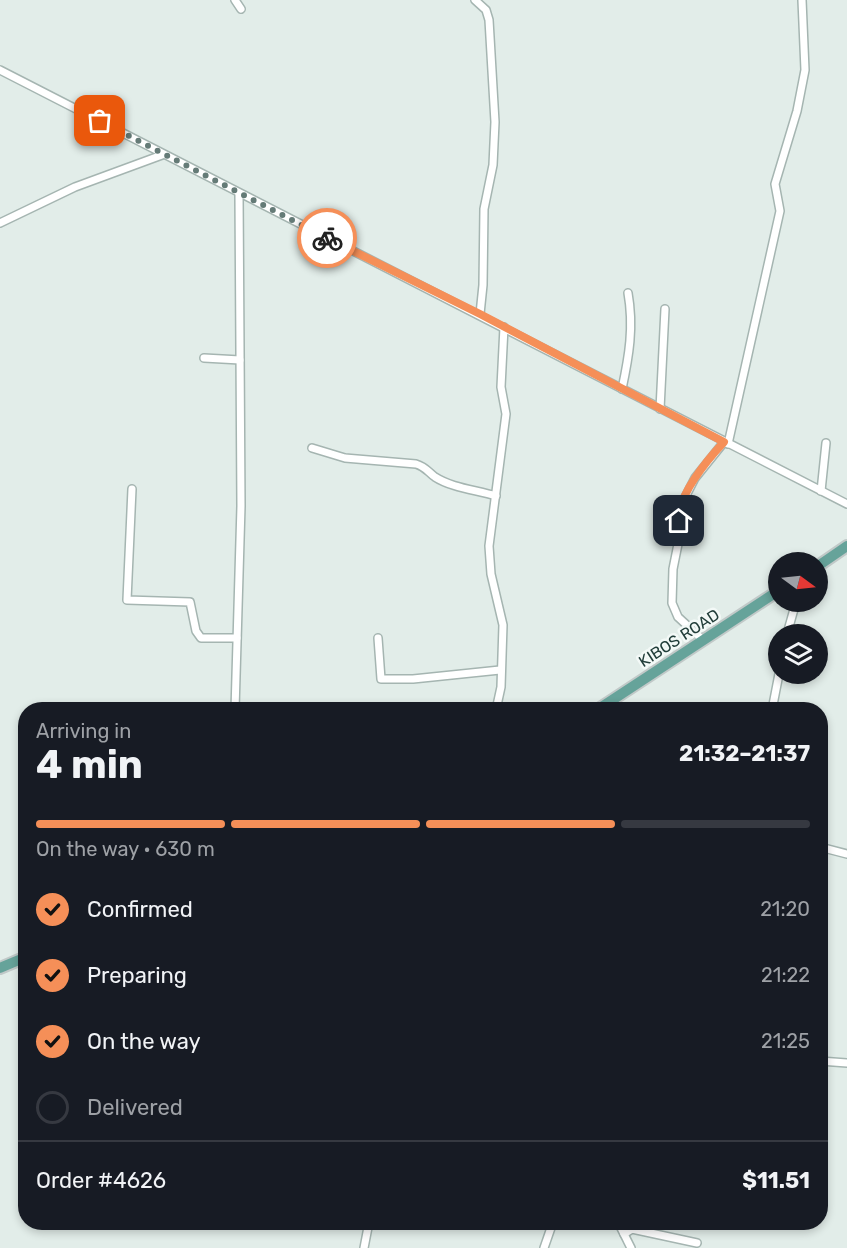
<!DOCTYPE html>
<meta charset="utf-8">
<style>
:root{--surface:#171b24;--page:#20242c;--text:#f1f3f6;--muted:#9ea1a6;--line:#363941;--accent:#f58f58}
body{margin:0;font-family:Rubik,sans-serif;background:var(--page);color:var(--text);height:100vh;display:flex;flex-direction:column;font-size:22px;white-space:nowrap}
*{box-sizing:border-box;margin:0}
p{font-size:20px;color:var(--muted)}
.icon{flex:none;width:33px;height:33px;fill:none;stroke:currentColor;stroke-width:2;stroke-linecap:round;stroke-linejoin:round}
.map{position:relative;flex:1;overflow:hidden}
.panel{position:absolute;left:18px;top:702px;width:810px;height:528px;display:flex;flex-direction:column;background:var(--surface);border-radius:24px;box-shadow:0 3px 9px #0003}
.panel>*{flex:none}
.needle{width:39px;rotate:105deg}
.controls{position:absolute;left:768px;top:552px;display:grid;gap:12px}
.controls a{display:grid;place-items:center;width:60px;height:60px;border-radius:50%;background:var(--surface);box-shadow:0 3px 9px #0003;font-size:30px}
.pin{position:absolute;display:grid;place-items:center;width:51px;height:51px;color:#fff;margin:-26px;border-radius:12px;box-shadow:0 3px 9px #0006}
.courier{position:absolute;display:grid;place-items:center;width:60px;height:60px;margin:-30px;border:4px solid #f58f58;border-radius:50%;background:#fff;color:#222;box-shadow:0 2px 8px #0007}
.head em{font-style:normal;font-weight:700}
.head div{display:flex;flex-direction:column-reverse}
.head{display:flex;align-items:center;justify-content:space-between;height:102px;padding:0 18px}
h1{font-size:39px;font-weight:700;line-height:45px}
.bar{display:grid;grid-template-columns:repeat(4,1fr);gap:9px 6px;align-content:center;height:72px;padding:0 18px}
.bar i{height:8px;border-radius:4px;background:var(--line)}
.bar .current{background:var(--accent)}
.bar p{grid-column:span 4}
.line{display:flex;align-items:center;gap:15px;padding:0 18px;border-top:2px solid var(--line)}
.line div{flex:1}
ol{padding:0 18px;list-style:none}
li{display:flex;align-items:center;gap:18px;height:66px}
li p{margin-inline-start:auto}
li .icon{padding:6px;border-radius:50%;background:var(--accent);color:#111;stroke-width:4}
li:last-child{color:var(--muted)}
li i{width:33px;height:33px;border:3px solid var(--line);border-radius:50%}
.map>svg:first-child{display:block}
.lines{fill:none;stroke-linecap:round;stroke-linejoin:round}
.street-casing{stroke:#a5b5b1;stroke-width:10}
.primary-casing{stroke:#c1c9c8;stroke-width:14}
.street{stroke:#fff;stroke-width:7}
.primary{stroke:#66a39a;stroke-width:10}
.done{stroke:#657b77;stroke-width:6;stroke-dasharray:0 10.8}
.route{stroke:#f58f58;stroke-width:8}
.labels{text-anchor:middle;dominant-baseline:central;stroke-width:5;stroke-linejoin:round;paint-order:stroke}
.street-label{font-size:16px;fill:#223e3a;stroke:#f3f9f7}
</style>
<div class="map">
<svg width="847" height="1248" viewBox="0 0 847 1248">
<rect width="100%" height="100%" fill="#e2ede9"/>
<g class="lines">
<g class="street-casing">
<g id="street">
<polyline points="235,0 241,9"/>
<polyline points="475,0 486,10 489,20 495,122 493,165 484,209 483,285 480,314"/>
<polyline points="0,70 847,504"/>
<polyline points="0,223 75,187 162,155"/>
<polyline points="204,358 240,360"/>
<path d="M 622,389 C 629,356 634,327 628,293"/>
<polyline points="660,409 665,309"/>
<polyline points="728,444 780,211 775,184 797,111 805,70 802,0"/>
<path d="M 312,448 L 345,458 L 416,464 C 426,467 428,472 435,477 C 452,488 477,490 496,496"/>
<polyline points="132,489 127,600 190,602 196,631 201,638 237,638"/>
<polyline points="821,491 826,443"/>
<polyline points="787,634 796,602"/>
<polyline points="378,638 381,679 413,679 500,670"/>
<polyline points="703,640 678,617 672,603 673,569 680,534 678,511 695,478 724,442"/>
<polyline points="235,710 241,506 239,194"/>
<polyline points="496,710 501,687 503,625 491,574 489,546 506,414 501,387 504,327"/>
<polyline points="772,710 779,674"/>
<polyline points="820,847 847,854"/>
<polyline points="820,1061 847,1063"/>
<polyline points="618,1222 631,1248"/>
<polyline points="624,1234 632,1229 697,1243"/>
<polyline points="364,1248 369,1222"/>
<polyline points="544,1248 553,1222"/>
</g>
</g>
<g class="primary-casing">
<g id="primary">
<polyline points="818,566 847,546"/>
<polyline points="597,710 778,591"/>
<polyline points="0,968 26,957"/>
</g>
</g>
<use href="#street" class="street"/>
<use href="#primary" class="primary"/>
</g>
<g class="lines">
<polyline class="done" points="100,121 327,238"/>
<path class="route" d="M 327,238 L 480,314 L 724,442 C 708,459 676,497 679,521"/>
</g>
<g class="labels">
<g class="street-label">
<text transform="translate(679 638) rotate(-33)">KIBOS ROAD</text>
</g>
</g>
</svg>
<div class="controls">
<a><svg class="needle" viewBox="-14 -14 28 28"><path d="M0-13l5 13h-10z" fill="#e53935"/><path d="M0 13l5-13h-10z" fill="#9ea1a6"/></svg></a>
<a><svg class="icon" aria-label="layers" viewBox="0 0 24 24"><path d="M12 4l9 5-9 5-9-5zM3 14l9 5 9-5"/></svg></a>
</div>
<div class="pin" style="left:100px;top:121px;background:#ea580c"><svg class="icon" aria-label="bag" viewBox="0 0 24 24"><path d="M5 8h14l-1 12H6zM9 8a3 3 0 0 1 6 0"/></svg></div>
<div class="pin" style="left:679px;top:521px;background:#1f2937"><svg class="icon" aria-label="home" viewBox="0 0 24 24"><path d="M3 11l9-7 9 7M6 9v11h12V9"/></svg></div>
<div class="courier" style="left:327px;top:238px"><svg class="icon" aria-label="bike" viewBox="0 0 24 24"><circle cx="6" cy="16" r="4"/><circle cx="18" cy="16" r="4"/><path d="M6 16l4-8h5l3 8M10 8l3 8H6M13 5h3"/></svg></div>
<section class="panel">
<div class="head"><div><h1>4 min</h1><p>Arriving in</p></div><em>21:32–21:37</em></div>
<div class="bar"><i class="current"></i><i class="current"></i><i class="current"></i><i></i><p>On the way · 630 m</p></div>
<ol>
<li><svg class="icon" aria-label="check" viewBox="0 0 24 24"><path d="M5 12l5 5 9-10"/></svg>Confirmed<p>21:20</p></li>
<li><svg class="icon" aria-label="check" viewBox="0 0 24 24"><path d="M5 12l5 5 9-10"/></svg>Preparing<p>21:22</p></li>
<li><svg class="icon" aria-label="check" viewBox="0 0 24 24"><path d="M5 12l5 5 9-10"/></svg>On the way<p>21:25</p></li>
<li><i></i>Delivered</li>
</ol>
<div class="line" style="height:78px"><div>Order #4626</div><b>$11.51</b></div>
</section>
</div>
